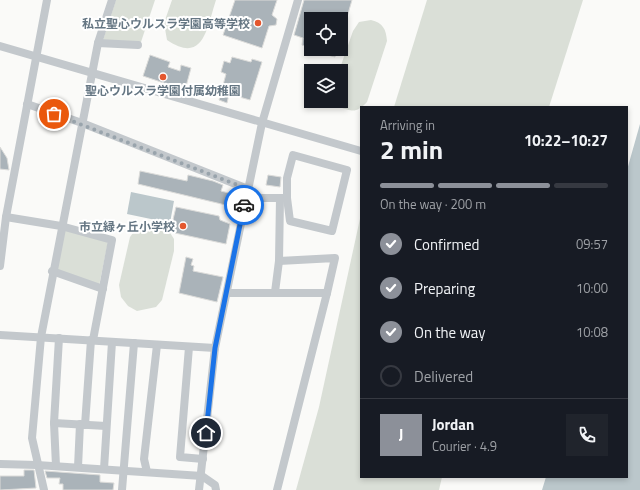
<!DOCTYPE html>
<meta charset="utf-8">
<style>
:root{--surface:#171b24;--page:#20242c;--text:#f1f3f6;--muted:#9ea1a6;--line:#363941;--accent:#8c9099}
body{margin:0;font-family:"Titillium Web","Noto Sans JP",sans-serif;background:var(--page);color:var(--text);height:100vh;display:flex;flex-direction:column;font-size:15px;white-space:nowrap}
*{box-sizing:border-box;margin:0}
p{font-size:13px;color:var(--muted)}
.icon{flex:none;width:22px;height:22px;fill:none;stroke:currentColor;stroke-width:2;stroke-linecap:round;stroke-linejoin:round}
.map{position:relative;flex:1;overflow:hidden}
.panel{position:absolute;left:360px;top:106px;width:268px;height:372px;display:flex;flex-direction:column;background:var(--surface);border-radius:0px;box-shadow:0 2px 6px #0003}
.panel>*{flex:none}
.fabs{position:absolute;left:304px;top:12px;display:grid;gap:8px}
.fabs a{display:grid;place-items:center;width:44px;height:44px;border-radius:0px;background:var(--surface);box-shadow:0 2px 6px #0003;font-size:20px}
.pin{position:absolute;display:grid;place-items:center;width:34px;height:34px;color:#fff;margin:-17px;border:2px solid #fff;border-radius:50%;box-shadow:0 1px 4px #0007}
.courier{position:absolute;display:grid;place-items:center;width:40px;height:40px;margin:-20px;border:3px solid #1a73e8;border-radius:50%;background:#fff;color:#222;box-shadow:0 1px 5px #0007}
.head em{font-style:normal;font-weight:700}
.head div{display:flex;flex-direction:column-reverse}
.head{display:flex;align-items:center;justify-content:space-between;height:68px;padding:0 20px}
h1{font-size:26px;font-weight:700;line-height:30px}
.bar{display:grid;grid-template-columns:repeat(4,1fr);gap:6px 4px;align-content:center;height:48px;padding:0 20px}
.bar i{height:5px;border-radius:3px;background:var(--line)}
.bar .selected{background:var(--accent)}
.bar p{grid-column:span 4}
.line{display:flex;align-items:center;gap:10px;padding:0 20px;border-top:1px solid var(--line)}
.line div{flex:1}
.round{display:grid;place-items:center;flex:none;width:42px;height:42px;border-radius:0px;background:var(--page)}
ol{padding:0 20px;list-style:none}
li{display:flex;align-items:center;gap:12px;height:44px}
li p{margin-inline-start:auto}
li .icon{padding:4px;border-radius:50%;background:var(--accent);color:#fff;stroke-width:4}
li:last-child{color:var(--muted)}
li i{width:22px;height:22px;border:2px solid var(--line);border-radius:50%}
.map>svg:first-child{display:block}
.green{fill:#dadfd7}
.water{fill:#bbc7cb}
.building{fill:#aab3b9;stroke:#dcdcda}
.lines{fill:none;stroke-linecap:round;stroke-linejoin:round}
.minor{stroke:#c3c8cc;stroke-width:8}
.done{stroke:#99a4ac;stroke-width:4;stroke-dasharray:0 7.2}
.route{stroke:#1a73e8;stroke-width:5}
.poi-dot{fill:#e4572e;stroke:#fff;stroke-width:1.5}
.labels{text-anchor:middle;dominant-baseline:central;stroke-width:4;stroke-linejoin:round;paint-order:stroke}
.poi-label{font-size:12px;font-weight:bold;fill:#657683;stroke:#fff;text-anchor:end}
</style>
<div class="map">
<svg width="640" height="490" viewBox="0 0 640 490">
<rect width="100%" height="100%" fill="#fafaf8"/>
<g class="green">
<polygon points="116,0 155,0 141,42 103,40"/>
<path d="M 172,0 L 216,0 C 207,27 204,65 167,40 L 164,23 Z"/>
<polygon points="427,0 583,0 549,107 394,107"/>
<path d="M 371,20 C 383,23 386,29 387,41 L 367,102 C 356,113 354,112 339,107 L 336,101 L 341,101 L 341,71 L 339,71 L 353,31 L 359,22 Z"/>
<polygon points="361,214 361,477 442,477 439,490 296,490 319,407"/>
<polygon points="144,224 157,224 167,228 174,239 174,251 162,300 156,307 137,311 128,306 121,297 119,285 130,237 136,229"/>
<polygon points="63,229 108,242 99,286 55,270"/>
</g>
<g class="water">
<polygon points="640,124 640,490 542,490 546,477 627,477 627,170"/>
<polygon points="131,192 174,201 170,223 127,214"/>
</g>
<g class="building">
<polygon points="235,0 277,0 272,15 277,19 276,25 269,26 262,48 223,35"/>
<polygon points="304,0 352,0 343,31 341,31 341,19 311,19 311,48 302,45 303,38 294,35"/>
<polygon points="313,49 329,49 336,51 335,57 312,51"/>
<polygon points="150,55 170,62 168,67 180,71 181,65 191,68 185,90 143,76"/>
<polygon points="232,57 251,62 252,59 262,62 250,100 229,94 227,103 219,100 226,74 221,72 224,61 230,63"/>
<polygon points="0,147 7,158 9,170 0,169"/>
<polygon points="140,171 187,181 188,175 213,181 223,185 221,191 236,195 234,207 138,184"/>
<polygon points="268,175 281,177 280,187 266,185"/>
<polygon points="176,207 219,216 220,220 230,224 226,244 175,233 176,230 171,228"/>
<polygon points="186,257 193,259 191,265 194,266 193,271 223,277 217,302 179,293"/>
<polygon points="24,470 34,470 36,488 0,490 0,476 24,476"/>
<polygon points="45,471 100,475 100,482 114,483 113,490 63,490 63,484 59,484 60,478 47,478"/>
</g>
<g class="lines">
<g class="minor">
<polyline points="98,43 138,45"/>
<polyline points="0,46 361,151"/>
<polyline points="27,104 82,123 248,189"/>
<polyline points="246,198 287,198 287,178 293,155 347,170 332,231 290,221 287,198"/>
<polyline points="6,217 61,226 112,240 93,340"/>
<polyline points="279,261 335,258 327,293"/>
<polyline points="0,266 6,217 47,0"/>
<polyline points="52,271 103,289"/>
<polyline points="275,292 279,261 280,198"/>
<polyline points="227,293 327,293 277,490"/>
<polyline points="0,335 215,348"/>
<polyline points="189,347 180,457 203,459"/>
<polyline points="54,423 106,426"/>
<polyline points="85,425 91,340"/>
<polyline points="0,464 37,465 202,476 215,485 216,490"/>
<polyline points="56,466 54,423 59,338"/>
<polyline points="78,467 80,424"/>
<polyline points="104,469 112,342"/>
<polyline points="147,472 144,459 157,345"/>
<polyline points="44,490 32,438 41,337 98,43 112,0"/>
<polyline points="122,490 134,343"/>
<polyline points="199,490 215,348 262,123 298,0"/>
</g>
</g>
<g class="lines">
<polyline class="done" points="54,114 248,189 244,205"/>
<polyline class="route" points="206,433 215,348 244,205"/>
</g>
<g class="poi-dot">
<circle cx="258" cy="23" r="4"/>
<circle cx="163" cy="77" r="4"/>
<circle cx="183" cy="226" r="4"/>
</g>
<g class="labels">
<g class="poi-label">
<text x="250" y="23">私立聖心ウルスラ学園高等学校</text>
<text x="163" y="90" text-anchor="middle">聖心ウルスラ学園付属幼稚園</text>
<text x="175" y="226">市立緑ヶ丘小学校</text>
</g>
</g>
</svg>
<div class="fabs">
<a><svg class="icon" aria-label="locate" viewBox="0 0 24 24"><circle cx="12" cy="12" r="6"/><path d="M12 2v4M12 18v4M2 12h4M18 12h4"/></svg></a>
<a><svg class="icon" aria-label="layers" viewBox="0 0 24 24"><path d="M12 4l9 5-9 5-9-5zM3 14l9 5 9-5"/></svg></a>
</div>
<div class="pin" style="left:54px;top:114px;background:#ea580c"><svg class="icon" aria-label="bag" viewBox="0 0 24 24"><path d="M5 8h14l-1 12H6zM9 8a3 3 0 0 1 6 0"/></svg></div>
<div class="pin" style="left:206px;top:433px;background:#1f2937"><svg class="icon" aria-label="home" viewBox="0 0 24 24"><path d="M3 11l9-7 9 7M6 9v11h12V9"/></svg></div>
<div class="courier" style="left:244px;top:205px"><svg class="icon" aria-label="car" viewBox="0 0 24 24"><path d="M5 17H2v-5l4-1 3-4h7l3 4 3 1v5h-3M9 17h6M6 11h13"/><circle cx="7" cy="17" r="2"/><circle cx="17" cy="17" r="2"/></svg></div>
<section class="panel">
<div class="head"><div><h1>2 min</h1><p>Arriving in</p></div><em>10:22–10:27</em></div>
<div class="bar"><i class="selected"></i><i class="selected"></i><i class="selected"></i><i></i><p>On the way · 200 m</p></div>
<ol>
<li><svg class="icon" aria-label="check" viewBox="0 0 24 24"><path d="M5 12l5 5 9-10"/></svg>Confirmed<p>09:57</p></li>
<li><svg class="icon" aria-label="check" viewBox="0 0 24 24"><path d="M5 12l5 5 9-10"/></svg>Preparing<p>10:00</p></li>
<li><svg class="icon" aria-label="check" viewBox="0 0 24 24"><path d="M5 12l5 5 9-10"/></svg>On the way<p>10:08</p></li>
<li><i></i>Delivered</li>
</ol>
<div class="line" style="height:72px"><b class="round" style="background:var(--accent);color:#fff">J</b><div><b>Jordan</b><p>Courier · 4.9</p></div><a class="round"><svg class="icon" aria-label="phone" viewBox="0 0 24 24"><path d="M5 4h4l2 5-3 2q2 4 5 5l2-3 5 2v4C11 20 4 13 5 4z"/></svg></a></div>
</section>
</div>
